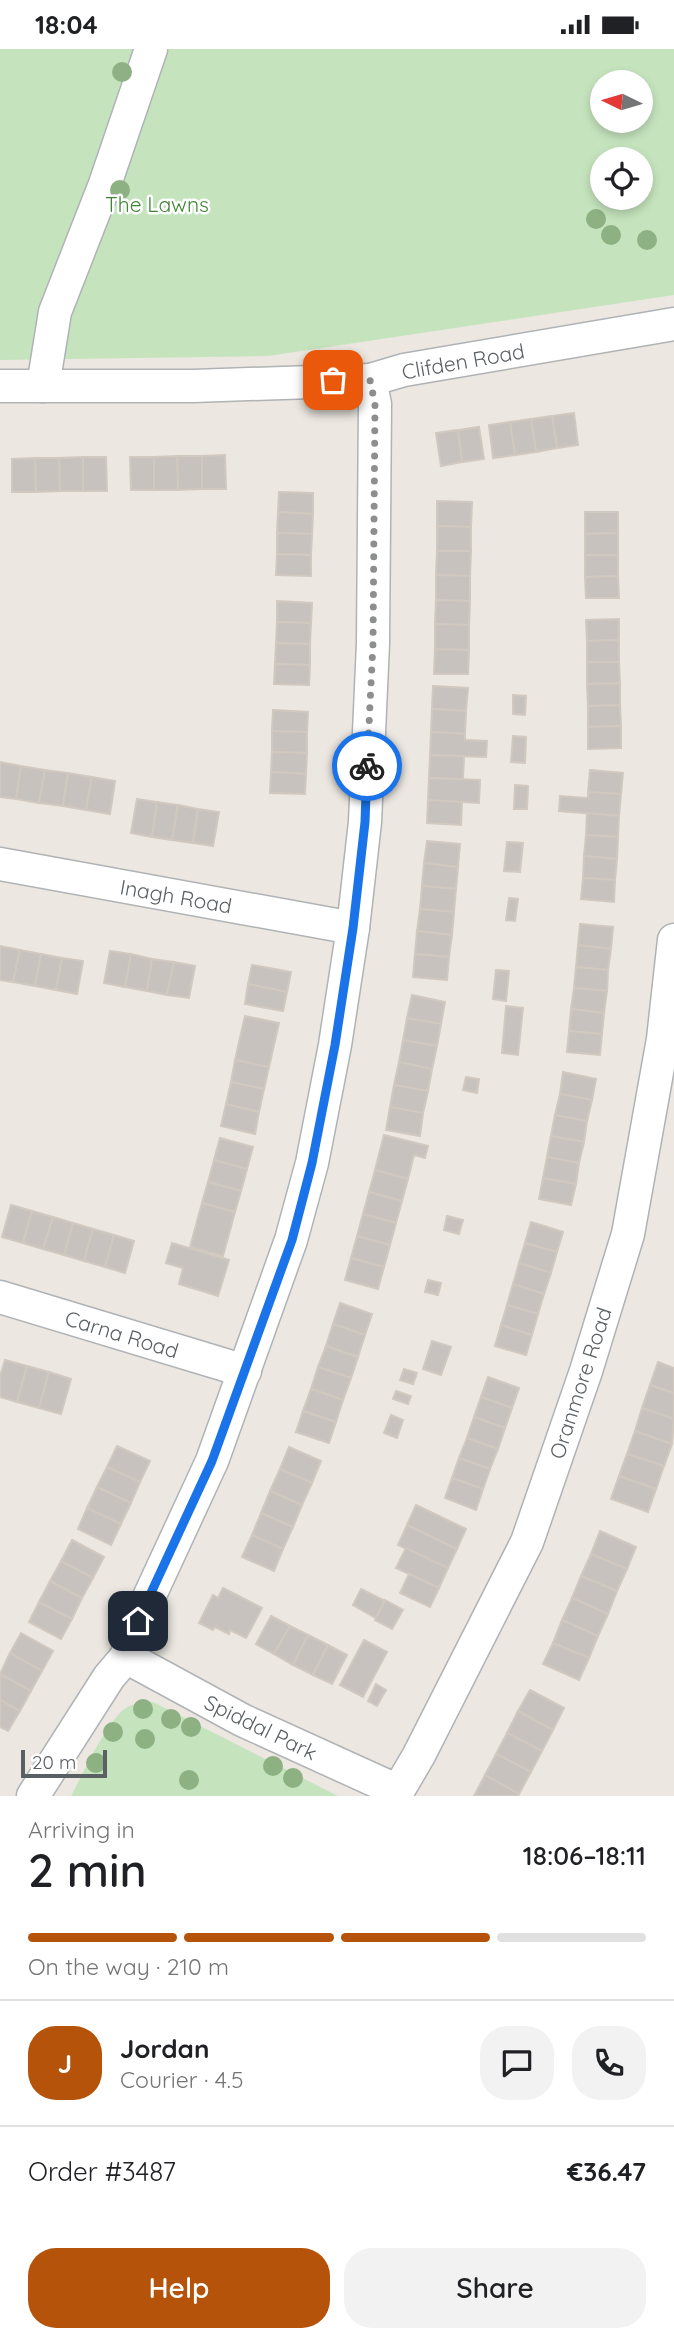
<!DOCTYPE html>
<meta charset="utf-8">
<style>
:root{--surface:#fff;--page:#f2f2f2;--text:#202124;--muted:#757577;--line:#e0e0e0;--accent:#b45309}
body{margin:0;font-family:Quicksand,sans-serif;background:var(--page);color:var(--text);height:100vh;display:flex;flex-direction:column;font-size:26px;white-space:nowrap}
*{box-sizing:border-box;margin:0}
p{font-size:23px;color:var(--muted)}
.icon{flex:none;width:38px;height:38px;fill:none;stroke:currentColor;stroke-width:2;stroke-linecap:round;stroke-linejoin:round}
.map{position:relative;height:1747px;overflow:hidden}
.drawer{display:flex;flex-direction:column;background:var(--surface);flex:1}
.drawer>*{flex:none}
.needle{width:46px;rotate:275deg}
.controls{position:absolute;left:590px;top:21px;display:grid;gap:14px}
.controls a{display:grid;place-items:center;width:63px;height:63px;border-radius:50%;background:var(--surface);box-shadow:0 4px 10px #0003;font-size:35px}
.scale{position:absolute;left:21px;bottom:18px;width:86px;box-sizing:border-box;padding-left:7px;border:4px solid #595f62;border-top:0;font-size:19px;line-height:24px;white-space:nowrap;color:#595f62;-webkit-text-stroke:5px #fff;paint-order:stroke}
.pin{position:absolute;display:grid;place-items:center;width:60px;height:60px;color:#fff;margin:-30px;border-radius:14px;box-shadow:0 4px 10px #0006}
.courier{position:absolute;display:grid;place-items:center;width:70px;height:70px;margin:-35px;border:5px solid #1a73e8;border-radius:50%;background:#fff;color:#222;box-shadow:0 2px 9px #0007}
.head em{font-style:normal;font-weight:600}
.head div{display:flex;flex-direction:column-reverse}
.head{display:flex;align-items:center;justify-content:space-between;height:119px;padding:0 28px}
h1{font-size:46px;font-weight:600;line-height:52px}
.bar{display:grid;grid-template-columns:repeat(4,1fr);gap:10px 7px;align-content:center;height:84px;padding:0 28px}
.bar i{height:9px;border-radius:5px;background:var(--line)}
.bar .on{background:var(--accent)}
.bar p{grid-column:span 4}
.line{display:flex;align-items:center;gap:18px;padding:0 28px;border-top:2px solid var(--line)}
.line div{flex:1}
.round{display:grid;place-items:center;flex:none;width:74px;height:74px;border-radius:28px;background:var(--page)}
.cta{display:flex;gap:14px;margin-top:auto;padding:14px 28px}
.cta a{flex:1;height:80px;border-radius:28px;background:var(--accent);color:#fff;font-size:28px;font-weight:600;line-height:80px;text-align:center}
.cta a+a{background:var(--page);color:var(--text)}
.status{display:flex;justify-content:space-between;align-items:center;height:49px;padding:0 35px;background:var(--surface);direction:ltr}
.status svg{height:19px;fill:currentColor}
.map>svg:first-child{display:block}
.green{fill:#c5e4bd;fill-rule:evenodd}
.building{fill:#c7c2be;stroke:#d1c8bf;stroke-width:2}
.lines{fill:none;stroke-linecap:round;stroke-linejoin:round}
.minor-casing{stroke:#afb3b6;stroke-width:35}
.minor{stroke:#fff;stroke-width:32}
.tree{fill:#8eb183}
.done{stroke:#8c8f8e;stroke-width:7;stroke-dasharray:0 12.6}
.route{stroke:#1a73e8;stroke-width:9}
.labels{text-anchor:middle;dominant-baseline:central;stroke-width:5;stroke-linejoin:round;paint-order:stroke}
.park-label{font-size:21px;fill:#428436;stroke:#fff}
.street-label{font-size:21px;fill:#595f62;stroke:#fff}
</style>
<div class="status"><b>18:04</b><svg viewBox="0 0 49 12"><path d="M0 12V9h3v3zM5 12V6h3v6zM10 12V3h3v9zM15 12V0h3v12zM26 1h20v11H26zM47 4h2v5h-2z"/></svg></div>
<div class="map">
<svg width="674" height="1747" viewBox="0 0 674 1747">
<rect width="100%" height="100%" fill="#ece7e1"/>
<g class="green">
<path d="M 0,0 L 674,0 L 674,246 L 268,307 L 0,311 ZM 602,33 L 640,33 L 640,72 L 602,72 ZM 602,110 L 640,110 L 640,149 L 602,149 Z"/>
<path d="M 153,1653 L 338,1747 L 71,1747 C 83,1725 107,1671 126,1659 C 135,1653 143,1654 153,1653 Z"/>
</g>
<g class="building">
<polygon points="574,364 578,396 557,399 552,367"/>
<polygon points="552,367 557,399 536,403 531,370"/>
<polygon points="531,370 536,403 515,406 510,373"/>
<polygon points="510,373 515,406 493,409 489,376"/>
<polygon points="479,378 484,410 462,413 458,381"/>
<polygon points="458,381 462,413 441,417 436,384"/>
<polygon points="225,406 226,440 202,440 202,407"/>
<polygon points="177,407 202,407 202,440 178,441"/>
<polygon points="177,407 178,441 154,441 154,408"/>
<polygon points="83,408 106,408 107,442 83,442"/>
<polygon points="83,408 83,442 60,442 59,409"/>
<polygon points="130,408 154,408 154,441 131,441"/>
<polygon points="35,409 59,409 60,442 36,443"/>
<polygon points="35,409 36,443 12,443 12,410"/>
<polygon points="279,443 313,444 313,465 278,463"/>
<polygon points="437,452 472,453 471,478 437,477"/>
<polygon points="278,463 313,465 312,485 277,484"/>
<polygon points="585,463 618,463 618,484 585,485"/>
<polygon points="437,477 471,478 471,502 437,502"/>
<polygon points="277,484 312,485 311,506 277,505"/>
<polygon points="618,484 618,506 585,506 585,485"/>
<polygon points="437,502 471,502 470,527 436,526"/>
<polygon points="277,505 311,506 311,527 276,526"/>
<polygon points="585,506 618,506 618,527 585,528"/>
<polygon points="436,526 470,527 470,552 436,551"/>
<polygon points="618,527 619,549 586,549 585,528"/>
<polygon points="436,551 470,552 469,576 435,575"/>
<polygon points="277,552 312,554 311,574 277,573"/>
<polygon points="619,570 619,591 587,592 586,571"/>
<polygon points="277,573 311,574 310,595 276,594"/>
<polygon points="435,575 469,576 469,601 435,600"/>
<polygon points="619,591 619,613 587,613 587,592"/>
<polygon points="276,594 310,595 310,616 275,615"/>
<polygon points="435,600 469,601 468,625 434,625"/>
<polygon points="587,613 619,613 620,634 587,635"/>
<polygon points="275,615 310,616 309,636 274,635"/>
<polygon points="620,634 620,656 588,657 587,635"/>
<polygon points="433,637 468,639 466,662 432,660"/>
<polygon points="513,646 526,647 525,666 513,665"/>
<polygon points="620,656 621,677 588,678 588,657"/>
<polygon points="432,660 466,662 465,685 431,683"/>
<polygon points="273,661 308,663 307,683 272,682"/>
<polygon points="621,677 621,699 588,700 588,678"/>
<polygon points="272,682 307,683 307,704 272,703"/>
<polygon points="431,683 465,685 465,691 487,692 486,708 430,706"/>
<polygon points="513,687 526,688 525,714 511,713"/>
<polygon points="272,703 307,704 306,725 271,723"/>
<polygon points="430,706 464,707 463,730 429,729"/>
<polygon points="0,713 21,717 16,750 0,748"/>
<polygon points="21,717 45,721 39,754 16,750"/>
<polygon points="45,721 68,724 63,757 39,754"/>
<polygon points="590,721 623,724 621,745 588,743"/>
<polygon points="271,723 306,725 305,745 270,744"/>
<polygon points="68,724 92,728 86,761 63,757"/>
<polygon points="92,728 115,732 110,765 86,761"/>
<polygon points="429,729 480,731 479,754 428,751"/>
<polygon points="515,736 528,737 527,760 514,760"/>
<polygon points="588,743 621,745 619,767 559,762 560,747 588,749"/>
<polygon points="137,750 157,753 152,788 131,784"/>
<polygon points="428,751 462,753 461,776 427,774"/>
<polygon points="157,753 178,756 172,791 152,788"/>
<polygon points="178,756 198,760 193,794 172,791"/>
<polygon points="198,760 219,763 213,797 193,794"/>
<polygon points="587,764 619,767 618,788 586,786"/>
<polygon points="586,786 618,788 617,810 584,807"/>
<polygon points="427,792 460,795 458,818 424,814"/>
<polygon points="507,793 523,794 520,823 504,822"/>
<polygon points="584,807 617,810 615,831 583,829"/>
<polygon points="424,814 458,818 456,840 422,837"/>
<polygon points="583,829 615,831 614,853 581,850"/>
<polygon points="422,837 456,840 454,863 420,860"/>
<polygon points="509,849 518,850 515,872 506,871"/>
<polygon points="420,860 454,863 452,886 417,882"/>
<polygon points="580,875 613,878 611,900 578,896"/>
<polygon points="417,882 452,886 449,908 415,905"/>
<polygon points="578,896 611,900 608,921 576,918"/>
<polygon points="0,897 20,901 13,933 0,931"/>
<polygon points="20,901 41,905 35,937 13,933"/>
<polygon points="110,902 131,905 125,938 104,934"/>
<polygon points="41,905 62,909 56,941 35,937"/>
<polygon points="131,905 152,910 147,942 125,938"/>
<polygon points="415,905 449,908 447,931 413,928"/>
<polygon points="62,909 83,912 77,945 56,941"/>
<polygon points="152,910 174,913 167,946 147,942"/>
<polygon points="174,913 195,917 189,949 167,946"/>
<polygon points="252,916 291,923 287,943 248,935"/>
<polygon points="576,918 608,921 607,942 574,939"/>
<polygon points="496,921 509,922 506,952 493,950"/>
<polygon points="248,935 287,943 283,962 245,955"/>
<polygon points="574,939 607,942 604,964 571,960"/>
<polygon points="412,946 445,953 441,975 407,969"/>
<polygon points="506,957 523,959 518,1006 502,1004"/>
<polygon points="571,960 604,964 602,985 569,982"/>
<polygon points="245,967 279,974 269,1018 235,1011"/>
<polygon points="407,969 441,975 437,997 403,991"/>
<polygon points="569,982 602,985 600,1006 567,1003"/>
<polygon points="403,991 437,997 432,1020 399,1013"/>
<polygon points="235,1011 269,1018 264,1040 231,1033"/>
<polygon points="399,1013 432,1020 428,1042 394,1036"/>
<polygon points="563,1023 596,1030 592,1051 560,1045"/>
<polygon points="466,1028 479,1030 477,1044 463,1041"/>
<polygon points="231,1033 264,1040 259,1063 226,1055"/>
<polygon points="394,1036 428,1042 423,1064 390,1058"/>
<polygon points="560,1045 592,1051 587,1072 555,1066"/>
<polygon points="226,1055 259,1063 255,1085 221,1077"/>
<polygon points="390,1058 423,1064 420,1087 386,1081"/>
<polygon points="555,1066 587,1072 584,1093 551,1087"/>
<polygon points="384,1086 428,1097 425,1109 414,1106 408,1130 375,1121"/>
<polygon points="551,1087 584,1093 579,1114 547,1108"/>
<polygon points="220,1089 253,1098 247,1120 214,1111"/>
<polygon points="547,1108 579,1114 576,1135 543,1129"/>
<polygon points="214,1111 247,1120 241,1142 208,1133"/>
<polygon points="375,1121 408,1130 402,1152 369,1143"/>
<polygon points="543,1129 576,1135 571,1156 539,1150"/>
<polygon points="208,1133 241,1142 235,1163 202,1154"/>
<polygon points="369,1143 402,1152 396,1174 363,1165"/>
<polygon points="202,1154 235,1163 223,1207 190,1198"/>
<polygon points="11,1156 32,1162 23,1194 2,1188"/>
<polygon points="32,1162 53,1168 43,1200 23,1194"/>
<polygon points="363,1165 396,1174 390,1196 357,1187"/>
<polygon points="447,1167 463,1171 459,1185 444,1181"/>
<polygon points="53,1168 73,1174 64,1206 43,1200"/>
<polygon points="531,1173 563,1183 557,1203 525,1194"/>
<polygon points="73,1174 93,1180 84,1212 64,1206"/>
<polygon points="93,1180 114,1186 105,1218 84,1212"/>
<polygon points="114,1186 134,1192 125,1224 105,1218"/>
<polygon points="357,1187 390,1196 384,1218 351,1209"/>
<polygon points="172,1194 229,1211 218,1247 179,1235 183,1219 166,1214"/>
<polygon points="525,1194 557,1203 551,1224 519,1214"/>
<polygon points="351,1209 384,1218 378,1240 345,1231"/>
<polygon points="519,1214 551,1224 544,1245 513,1235"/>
<polygon points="428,1231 441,1234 438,1246 425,1243"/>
<polygon points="513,1235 544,1245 538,1265 507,1256"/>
<polygon points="340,1254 372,1265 365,1286 333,1275"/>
<polygon points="507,1256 538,1265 532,1286 501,1276"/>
<polygon points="333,1275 365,1286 358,1308 326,1297"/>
<polygon points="501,1276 532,1286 526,1306 495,1297"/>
<polygon points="432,1292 451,1298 441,1326 423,1320"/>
<polygon points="326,1297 358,1308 351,1329 318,1318"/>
<polygon points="5,1311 27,1317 17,1353 0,1348 0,1327"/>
<polygon points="658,1313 674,1319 674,1344 650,1336"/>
<polygon points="27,1317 49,1323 39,1359 17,1353"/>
<polygon points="318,1318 351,1329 343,1351 311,1340"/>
<polygon points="404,1320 417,1324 413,1335 400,1331"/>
<polygon points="49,1323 71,1330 61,1365 39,1359"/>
<polygon points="488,1328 519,1339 512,1359 481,1348"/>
<polygon points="650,1336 674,1344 674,1370 642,1359"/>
<polygon points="311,1340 343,1351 336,1373 303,1362"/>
<polygon points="396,1342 411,1347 408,1355 393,1350"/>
<polygon points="481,1348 512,1359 505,1379 474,1368"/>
<polygon points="642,1359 674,1370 672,1395 635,1382"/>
<polygon points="303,1362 336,1373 329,1394 296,1383"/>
<polygon points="391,1366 403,1371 397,1389 384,1384"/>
<polygon points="474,1368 505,1379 498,1400 467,1389"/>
<polygon points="635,1382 672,1395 664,1417 627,1405"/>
<polygon points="467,1389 498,1400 490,1420 459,1409"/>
<polygon points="117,1397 150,1412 140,1433 107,1418"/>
<polygon points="289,1398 321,1412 312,1434 280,1420"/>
<polygon points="627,1405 664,1417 656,1440 619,1427"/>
<polygon points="459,1409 490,1420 483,1440 452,1429"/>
<polygon points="107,1418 140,1433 131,1454 97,1438"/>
<polygon points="280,1420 312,1434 302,1456 270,1442"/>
<polygon points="619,1427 656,1440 648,1463 611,1450"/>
<polygon points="452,1429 483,1440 476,1461 445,1449"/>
<polygon points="97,1438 131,1454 121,1475 87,1459"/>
<polygon points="270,1442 302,1456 293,1478 261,1464"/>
<polygon points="416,1456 466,1480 457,1500 407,1476"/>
<polygon points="87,1459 121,1475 111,1496 78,1480"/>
<polygon points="261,1464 293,1478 283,1500 252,1486"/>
<polygon points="407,1476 457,1500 448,1519 398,1496"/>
<polygon points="600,1482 636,1498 627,1520 591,1505"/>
<polygon points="252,1486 283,1500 274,1522 242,1508"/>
<polygon points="72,1491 104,1508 93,1529 61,1512"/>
<polygon points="406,1499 448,1519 439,1539 396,1519"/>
<polygon points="591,1505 627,1520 617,1542 581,1527"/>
<polygon points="61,1512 93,1529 82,1549 50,1532"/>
<polygon points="409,1525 439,1539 430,1558 400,1544"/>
<polygon points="581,1527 617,1542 608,1565 572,1549"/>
<polygon points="50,1532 82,1549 72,1570 39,1553"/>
<polygon points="223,1539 262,1559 246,1589 230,1581 229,1585 215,1578 213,1581 199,1574 213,1546 218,1549"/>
<polygon points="361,1540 385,1552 376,1569 353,1556"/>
<polygon points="572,1549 608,1565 598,1587 562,1571"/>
<polygon points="385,1551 403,1561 392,1580 375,1571"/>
<polygon points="39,1553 72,1570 61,1590 29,1573"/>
<polygon points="271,1567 290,1577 274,1605 256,1595"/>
<polygon points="562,1571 598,1587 589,1609 553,1594"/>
<polygon points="290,1577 308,1586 293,1616 274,1605"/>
<polygon points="21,1584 53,1602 42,1622 10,1604"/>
<polygon points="308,1586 328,1596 313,1626 293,1616"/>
<polygon points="364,1591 387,1603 363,1648 340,1636"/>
<polygon points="553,1594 589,1609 579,1631 543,1615"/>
<polygon points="328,1596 347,1606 332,1635 313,1626"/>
<polygon points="10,1604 42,1622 31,1642 0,1625"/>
<polygon points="0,1625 31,1642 20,1662 0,1651"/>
<polygon points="376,1635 386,1641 377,1657 368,1652"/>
<polygon points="530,1641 564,1659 553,1681 518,1662"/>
<polygon points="0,1651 20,1662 8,1682 0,1678"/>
<polygon points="518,1662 553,1681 542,1702 507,1684"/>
<polygon points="507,1684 542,1702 531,1723 496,1705"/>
<polygon points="496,1705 531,1723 519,1745 485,1726"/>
<polygon points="485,1726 519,1745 518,1747 474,1747"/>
</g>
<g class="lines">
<g class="minor-casing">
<g id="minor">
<polyline points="0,337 193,337 370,331 404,321 674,275"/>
<polyline points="43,337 55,263 105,135 151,0"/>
<polyline points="0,815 353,879"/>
<polyline points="0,1248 245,1322"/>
<polyline points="126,1608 242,1671 398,1742"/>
<polyline points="33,1747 109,1628 126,1608 138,1572 212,1412 291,1191 312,1114 335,996 353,879 365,773 373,594 375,355 370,331"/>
<polyline points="395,1747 419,1706 527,1493 586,1322 628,1185 663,990 674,891"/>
</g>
</g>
<use href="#minor" class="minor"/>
</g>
<g class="tree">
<circle cx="122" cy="23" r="10"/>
<circle cx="120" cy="141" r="10"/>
<circle cx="596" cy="170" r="10"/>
<circle cx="611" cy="186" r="10"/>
<circle cx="647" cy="191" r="10"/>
<circle cx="143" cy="1660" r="10"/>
<circle cx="171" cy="1670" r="10"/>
<circle cx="191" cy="1678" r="10"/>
<circle cx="113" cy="1683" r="10"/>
<circle cx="145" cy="1690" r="10"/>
<circle cx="96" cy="1714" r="10"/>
<circle cx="273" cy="1717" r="10"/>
<circle cx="293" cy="1729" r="10"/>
<circle cx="189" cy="1731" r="10"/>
</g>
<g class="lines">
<polyline class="done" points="333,331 370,331 375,355 373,594 367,717"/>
<polyline class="route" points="138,1572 212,1412 292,1191 312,1114 335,996 353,879 365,773 367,717"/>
</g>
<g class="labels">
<g class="park-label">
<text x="157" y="155">The Lawns</text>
</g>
<g class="street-label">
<text transform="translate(463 312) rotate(-10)">Clifden Road</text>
<text transform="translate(176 847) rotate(10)">Inagh Road</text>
<text transform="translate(122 1285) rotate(17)">Carna Road</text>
<text transform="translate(580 1334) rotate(-72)">Oranmore Road</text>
<text transform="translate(261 1678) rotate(26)">Spiddal Park</text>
</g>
</g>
</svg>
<div class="controls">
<a><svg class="needle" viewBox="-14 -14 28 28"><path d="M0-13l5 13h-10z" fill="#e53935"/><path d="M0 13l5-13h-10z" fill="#757577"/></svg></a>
<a><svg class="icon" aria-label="locate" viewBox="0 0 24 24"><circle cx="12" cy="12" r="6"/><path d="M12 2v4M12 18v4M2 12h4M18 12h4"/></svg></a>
</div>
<div class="scale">20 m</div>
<div class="pin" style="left:333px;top:331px;background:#ea580c"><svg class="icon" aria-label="bag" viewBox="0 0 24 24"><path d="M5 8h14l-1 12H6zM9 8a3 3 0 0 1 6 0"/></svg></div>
<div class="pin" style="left:138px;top:1572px;background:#1f2937"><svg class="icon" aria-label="home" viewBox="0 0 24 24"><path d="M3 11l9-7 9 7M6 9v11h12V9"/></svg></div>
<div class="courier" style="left:367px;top:717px"><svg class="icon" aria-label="bike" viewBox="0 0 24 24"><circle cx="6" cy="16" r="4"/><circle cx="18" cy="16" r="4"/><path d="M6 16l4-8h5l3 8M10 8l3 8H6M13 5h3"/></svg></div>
</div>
<section class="drawer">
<div class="head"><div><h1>2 min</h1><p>Arriving in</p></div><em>18:06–18:11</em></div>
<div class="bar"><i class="on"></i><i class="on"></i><i class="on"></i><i></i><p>On the way · 210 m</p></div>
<div class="line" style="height:126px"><b class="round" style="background:var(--accent);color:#fff">J</b><div><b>Jordan</b><p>Courier · 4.5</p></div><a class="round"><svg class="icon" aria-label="chat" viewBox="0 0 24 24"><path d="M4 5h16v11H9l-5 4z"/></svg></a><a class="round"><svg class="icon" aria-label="phone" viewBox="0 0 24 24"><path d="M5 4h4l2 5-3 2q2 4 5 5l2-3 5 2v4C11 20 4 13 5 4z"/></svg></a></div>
<div class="line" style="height:91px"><div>Order #3487</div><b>€36.47</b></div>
<div class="cta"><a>Help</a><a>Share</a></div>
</section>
